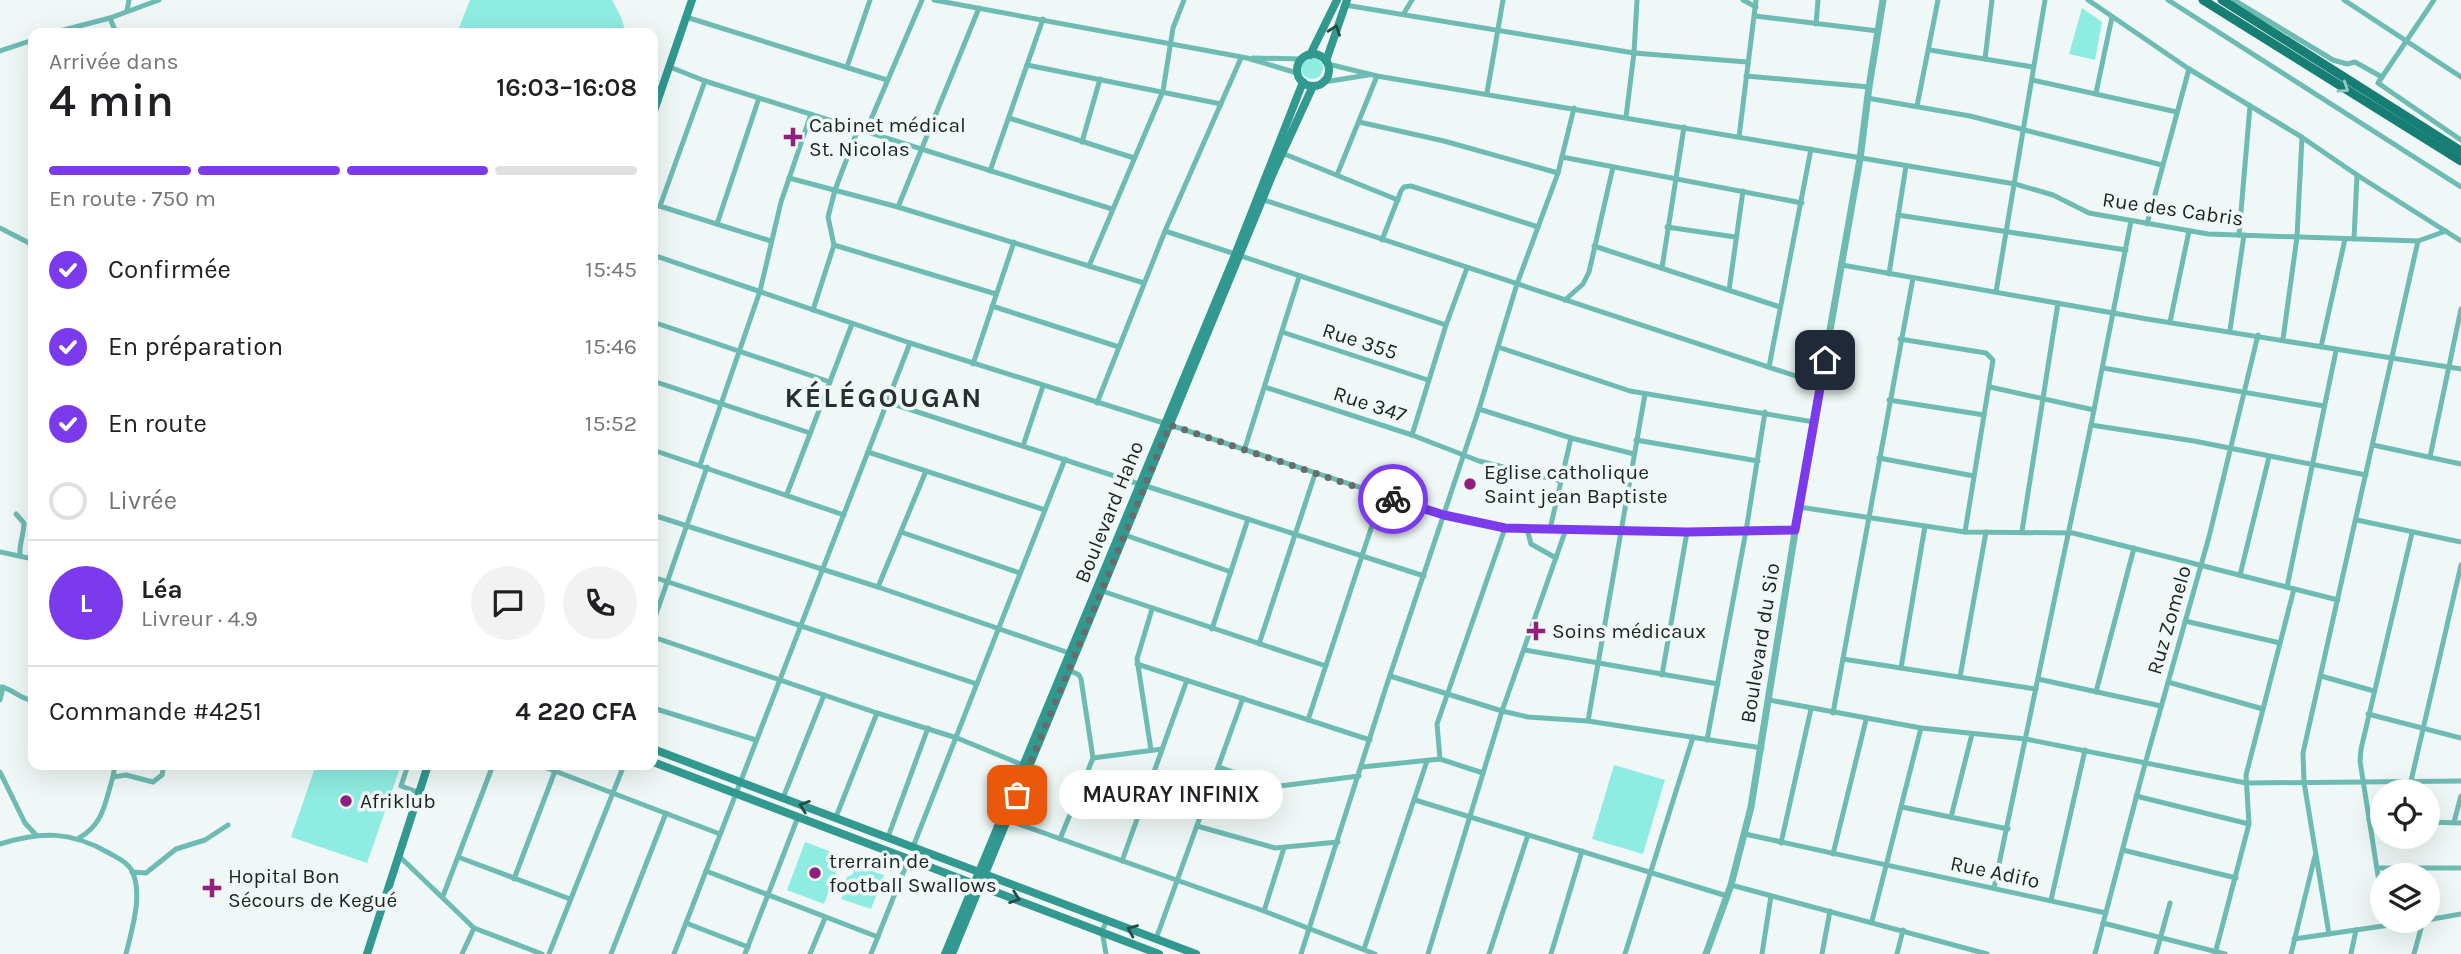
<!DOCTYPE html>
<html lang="fr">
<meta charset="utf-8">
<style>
:root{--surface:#fff;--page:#f2f2f2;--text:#202124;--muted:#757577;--line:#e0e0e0;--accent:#7c3aed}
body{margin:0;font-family:Karla,sans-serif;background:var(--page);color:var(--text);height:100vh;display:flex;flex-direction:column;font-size:26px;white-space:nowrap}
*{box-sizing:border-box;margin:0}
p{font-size:23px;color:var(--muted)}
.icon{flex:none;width:38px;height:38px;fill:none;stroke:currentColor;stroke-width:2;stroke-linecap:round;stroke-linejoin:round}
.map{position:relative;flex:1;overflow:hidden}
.drawer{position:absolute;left:28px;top:28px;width:630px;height:742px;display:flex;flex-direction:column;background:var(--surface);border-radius:14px;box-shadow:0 7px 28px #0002}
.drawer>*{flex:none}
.controls{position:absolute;left:2370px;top:779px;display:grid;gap:14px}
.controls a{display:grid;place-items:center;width:70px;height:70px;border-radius:50%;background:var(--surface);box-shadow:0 7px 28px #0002;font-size:35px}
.pin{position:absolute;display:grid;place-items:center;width:60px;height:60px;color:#fff;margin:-30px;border-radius:14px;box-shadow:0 4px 10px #0006}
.courier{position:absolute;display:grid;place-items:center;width:70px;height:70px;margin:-35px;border:5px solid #7c3aed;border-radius:50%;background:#fff;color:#222;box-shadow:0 2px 9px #0007}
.bubble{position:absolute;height:49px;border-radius:24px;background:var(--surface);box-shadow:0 7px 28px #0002;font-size:23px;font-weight:600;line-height:49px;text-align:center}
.head em{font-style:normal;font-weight:600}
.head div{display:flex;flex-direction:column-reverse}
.head{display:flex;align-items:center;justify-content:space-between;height:119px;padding:0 21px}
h1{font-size:46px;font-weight:600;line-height:52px}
.bar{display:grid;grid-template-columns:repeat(4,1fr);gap:10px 7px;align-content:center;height:84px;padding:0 21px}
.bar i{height:9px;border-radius:5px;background:var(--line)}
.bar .selected{background:var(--accent)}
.bar p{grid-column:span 4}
.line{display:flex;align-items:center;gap:18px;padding:0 21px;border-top:2px solid var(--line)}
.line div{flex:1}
.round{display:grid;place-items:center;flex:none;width:74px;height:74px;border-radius:37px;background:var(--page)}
ol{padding:0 21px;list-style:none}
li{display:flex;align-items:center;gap:21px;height:77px}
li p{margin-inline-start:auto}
li .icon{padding:7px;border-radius:50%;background:var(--accent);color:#fff;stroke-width:4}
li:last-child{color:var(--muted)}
li i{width:38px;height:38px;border:4px solid var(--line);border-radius:50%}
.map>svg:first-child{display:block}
.green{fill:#8fece2}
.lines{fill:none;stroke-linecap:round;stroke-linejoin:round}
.minor{stroke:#6ebbb3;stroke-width:5}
.tertiary{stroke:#6ebbb3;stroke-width:7}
.secondary{stroke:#319990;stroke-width:8}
.primary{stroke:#167e75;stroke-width:9}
.oneway{stroke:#254c48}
.oneway2{stroke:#98c7c2}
.done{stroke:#686d6c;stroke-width:7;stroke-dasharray:0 12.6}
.route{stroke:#7c3aed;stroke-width:9}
.poi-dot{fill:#921f7e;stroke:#eff8f6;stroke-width:2.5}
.labels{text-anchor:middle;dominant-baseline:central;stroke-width:7;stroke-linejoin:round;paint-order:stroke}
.poi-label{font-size:21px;fill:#1f2222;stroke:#eff8f6;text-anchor:start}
.street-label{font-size:21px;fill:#1f2222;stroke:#eff8f6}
.district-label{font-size:28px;font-weight:bold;letter-spacing:2px;fill:#292f2e;stroke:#eff8f6}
</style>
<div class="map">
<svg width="2461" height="954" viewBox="0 0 2461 954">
<rect width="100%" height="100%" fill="#eff8f6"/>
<g class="green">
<polygon points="470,0 612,0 621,17 626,33 457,33"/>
<polygon points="2082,8 2102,22 2095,60 2069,54"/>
<circle cx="1312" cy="68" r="11"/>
<polygon points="316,765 401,765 367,863 291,837"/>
<polygon points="1614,765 1665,780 1643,854 1592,839"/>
<polygon points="805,842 842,856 824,904 787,890"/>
<polygon points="855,858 866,864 868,870 884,875 871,909 841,899 847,886 845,883 847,877 853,874"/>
</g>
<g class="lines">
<g class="minor">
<polyline points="934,0 1247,58 1297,73"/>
<polyline points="1637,0 1634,53 1747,62"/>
<polyline points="1743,0 1756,7"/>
<polyline points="2088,0 2189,69 2300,136 2357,175 2461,241"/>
<polyline points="2168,0 2461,187"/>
<polyline points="2234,0 2333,60 2347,64 2355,62 2382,77"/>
<polyline points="2344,0 2461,77"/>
<polyline points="2434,0 2378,83 2461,140"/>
<polyline points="1345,5 1634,53 1626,117"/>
<polyline points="127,11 129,0"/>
<polyline points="1404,13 1412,0"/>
<polyline points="1755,16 1878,31"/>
<polyline points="686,17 887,80"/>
<polyline points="110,18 116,33"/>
<polyline points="1816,24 1818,0"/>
<polyline points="52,33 110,18 159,0"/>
<polyline points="1930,50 2033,67"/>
<polyline points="0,51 33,40"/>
<polyline points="1253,58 1302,59"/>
<polyline points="1985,59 1992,0"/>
<polyline points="1328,64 1377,76 2015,184 2053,195 2089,213 2208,234 2418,241 2446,231"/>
<polyline points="1027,65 1221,104"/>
<polyline points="670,67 705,81 1112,209"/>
<polyline points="847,67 870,0"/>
<polyline points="1746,76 1869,87"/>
<polyline points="2032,80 2177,112"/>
<polyline points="1324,82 1368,75"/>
<polyline points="1487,93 1503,0"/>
<polyline points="2096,93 2112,17"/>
<polyline points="1867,98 1970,116 2162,165"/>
<polyline points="1917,106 1938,0"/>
<polyline points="1009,118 1134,158"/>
<polyline points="1359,122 1444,141 1558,173"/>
<polyline points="866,131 922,0"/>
<polyline points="1739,137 1756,0"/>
<polyline points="1082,142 1100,79"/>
<polyline points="1282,153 1398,200"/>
<polyline points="1562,157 1802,203"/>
<polyline points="990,171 1043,19"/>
<polyline points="1337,175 1377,76"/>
<polyline points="789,178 898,207 1144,283"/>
<polyline points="1264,200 1820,384"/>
<polyline points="653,204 771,241"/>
<polyline points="660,206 705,81"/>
<polyline points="898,207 979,8"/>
<polyline points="1898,215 2126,250"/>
<polyline points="717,224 759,98"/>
<polyline points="2147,224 2189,69"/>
<polyline points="1667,227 1735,237"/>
<polyline points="0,228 33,245"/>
<polyline points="1165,231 1235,254"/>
<polyline points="2239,235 2250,106"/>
<polyline points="2354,239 2357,175"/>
<polyline points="1382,240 1401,191 1404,187 1411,186 1538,227"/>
<polyline points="834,245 996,294"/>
<polyline points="1594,246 1780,307"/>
<polyline points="653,255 910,343 1170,425 1444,515 1505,528 1687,532 1795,530"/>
<polyline points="1241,256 1446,325"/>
<polyline points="1842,265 2147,319 2461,369"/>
<polyline points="1089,266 1163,91 1173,28 1184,0"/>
<polyline points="653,268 657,256"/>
<polyline points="1662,268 1684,127"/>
<polyline points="1889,274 1906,166"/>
<polyline points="1729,290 1743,191"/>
<polyline points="1996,292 2045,0"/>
<polyline points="1565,300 1583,284 1589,272 1613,167"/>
<polyline points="992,306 1119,347"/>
<polyline points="813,310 834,245 828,217 835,190 858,129"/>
<polyline points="653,322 830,382"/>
<polyline points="2170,322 2189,231"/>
<polyline points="2230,330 2244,235"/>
<polyline points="1282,332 1428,380"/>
<polyline points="1900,339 1986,353 1993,360 1965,532"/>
<polyline points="2283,339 2297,237 2302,137"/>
<polyline points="1498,347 1630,391 1814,422"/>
<polyline points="2321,347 2345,239"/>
<polyline points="973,364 1014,242"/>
<polyline points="1769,367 1811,149"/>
<polyline points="2103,368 2324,406"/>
<polyline points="653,381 810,433"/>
<polyline points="1265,387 1412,435 1479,461 1561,481"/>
<polyline points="1990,387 2094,410"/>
<polyline points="1889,400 1984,415"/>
<polyline points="887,402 1139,484"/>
<polyline points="1097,403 1165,231 1241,58"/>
<polyline points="1479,409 1571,438 1634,454"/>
<polyline points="2091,425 2194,441 2366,475"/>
<polyline points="1412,435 1446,325 1467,268"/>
<polyline points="1636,440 1758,461"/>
<polyline points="2373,445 2461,464"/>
<polyline points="1023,446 1043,386"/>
<polyline points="653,450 844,515"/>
<polyline points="1244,451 1299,277"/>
<polyline points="868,452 1045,510"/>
<polyline points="2430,457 2461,309"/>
<polyline points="1879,458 1974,476"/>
<polyline points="700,465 760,291 781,202 811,114"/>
<polyline points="1146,486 1424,576"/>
<polyline points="787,494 852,324"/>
<polyline points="1799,507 1965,532 2073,533 2338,600"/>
<path d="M 16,514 L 24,523 C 24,534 19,544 20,555"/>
<polyline points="653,515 878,587 1072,654"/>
<polyline points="2357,520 2461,542"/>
<polyline points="1527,529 1531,544 1556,558"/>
<polyline points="1550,529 1571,438"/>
<polyline points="2022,531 2058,303"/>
<polyline points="901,532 1020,573"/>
<polyline points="1123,532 1125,535 1231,572"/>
<polyline points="0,552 33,559"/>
<polyline points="2240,575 2269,457"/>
<polyline points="653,577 977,684"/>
<polyline points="878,587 926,471"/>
<polyline points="2287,587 2336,351"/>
<polyline points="1099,590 1326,666"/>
<polyline points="2185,621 2280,643"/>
<polyline points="653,623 707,467"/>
<polyline points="1212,629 1248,519"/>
<polyline points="653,637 877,713 957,738 1023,765"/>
<polyline points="1259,644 1315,474"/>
<polyline points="1525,650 1718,684"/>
<polyline points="1843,659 2036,689"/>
<polyline points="1137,664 1370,740"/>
<polyline points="1901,668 1925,526"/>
<polyline points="1662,675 1687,532"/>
<polyline points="1390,676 1502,711 1528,717 1588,721 1762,748"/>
<polyline points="2321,676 2374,691"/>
<polyline points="1960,677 1986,532"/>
<polyline points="2038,679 2161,706"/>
<polyline points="2168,682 2263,709"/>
<path d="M 0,687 C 13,688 20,700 33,700"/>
<polyline points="2096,692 2134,548"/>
<polyline points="0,700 3,687"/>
<polyline points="1769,700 1921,728 2026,739 2246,783 2461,781"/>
<polyline points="653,708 756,740"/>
<polyline points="1833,713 1913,278"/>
<polyline points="2368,714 2461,738"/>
<polyline points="1308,720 1382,495"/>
<polyline points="1588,721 1645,394"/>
<polyline points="1707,740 1746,531 1765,412"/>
<polyline points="1151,750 1137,659 1152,609"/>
<polyline points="1093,758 1162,749"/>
<polyline points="1440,759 1437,724 1505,528"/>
<polyline points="408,765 401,786 415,791"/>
<polyline points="539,765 720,834"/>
<polyline points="1219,767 1267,784 1280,786 1359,776"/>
<polyline points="1362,767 1440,759 1483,773"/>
<polyline points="0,772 25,823 36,835"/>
<polyline points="113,777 115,765"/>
<polyline points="2411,781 2461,565"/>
<polyline points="2136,796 2249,824"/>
<polyline points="783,798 824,695"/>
<polyline points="1415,800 1727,896"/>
<polyline points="1902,807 2008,829"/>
<polyline points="836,817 877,713"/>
<polyline points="1951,817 1972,734"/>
<polyline points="1007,820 1264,911 1375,954"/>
<polyline points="2369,820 2382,820"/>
<polyline points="2427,822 2461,823"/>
<polyline points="2454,822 2461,796"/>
<polyline points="1197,826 1275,848 1338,842"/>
<polyline points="1745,834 2106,913"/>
<polyline points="888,837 928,728"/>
<path d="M 79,838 C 104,824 105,802 113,777 L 126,775 L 153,782 L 162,775 L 164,765"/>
<polyline points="1060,839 1093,758 1081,679 1079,675 1069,670"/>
<polyline points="1781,843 1811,709"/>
<path d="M 0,844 C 41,831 71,831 109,853 C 116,857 126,861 131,869 C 144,892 132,929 126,954"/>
<polyline points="913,847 1065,459"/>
<polyline points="2123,850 2236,878"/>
<polyline points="1833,854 1866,720"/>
<polyline points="399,856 474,928 542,954"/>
<polyline points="458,857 570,899"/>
<polyline points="1122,861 1187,680"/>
<polyline points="2377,868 2461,868"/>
<polyline points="706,871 878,937"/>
<polyline points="132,872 146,873 176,849 205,840 228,825"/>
<polyline points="514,879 555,771"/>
<polyline points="1731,885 1987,954"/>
<polyline points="1994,888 2091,425 2131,221"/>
<polyline points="443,896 493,765"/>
<polyline points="2051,900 2085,750"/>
<polyline points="2382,901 2360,761 2361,749 2412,533"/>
<polyline points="1264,911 1284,848"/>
<polyline points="2427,920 2461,914"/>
<polyline points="1872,921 1921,728"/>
<polyline points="686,923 748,947"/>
<polyline points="2103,923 2225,954"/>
<polyline points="2329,934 2304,782 2303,753 2418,241"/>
<polyline points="1156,939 1243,698"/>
<polyline points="2294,939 2424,920"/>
<polyline points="1364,949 1427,761"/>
<polyline points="462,954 474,928"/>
<polyline points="549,954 624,765"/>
<polyline points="611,954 666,813"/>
<polyline points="674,954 910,343"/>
<polyline points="745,954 798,817"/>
<polyline points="810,954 825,918"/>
<polyline points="871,954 909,858"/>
<polyline points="1106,954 1102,931 1107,920"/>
<polyline points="1301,954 1387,684 1479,409 1517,284 1558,173 1574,108"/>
<polyline points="1428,954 1502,711 1566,529"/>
<polyline points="1489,954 1528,835"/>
<polyline points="1551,954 1582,851"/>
<polyline points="1625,954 1693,737"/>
<polyline points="1762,954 1771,896"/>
<polyline points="1822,954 1830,911"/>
<polyline points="1897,954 1903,930"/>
<polyline points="2095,954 2145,764 2209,537 2258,335"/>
<polyline points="2156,954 2170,903"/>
<polyline points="2215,954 2249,824 2246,775 2294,589"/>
<polyline points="2291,954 2315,856"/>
<polyline points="2351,954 2356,930"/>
<polyline points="2414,954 2423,921"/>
</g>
<polyline class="tertiary" points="1706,954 1731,885 1751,807 1799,507 1860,159 1869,87 1883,0"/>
<g class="secondary">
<circle cx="1313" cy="70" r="16"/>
<polyline points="1310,55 1337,0"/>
<polyline points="1326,61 1347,0"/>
<polyline points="653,114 692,0"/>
<polyline points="653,749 1196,954"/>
<polyline points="653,762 1159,954"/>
<polyline points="367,954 428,765"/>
<polyline points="945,954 1233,260 1303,82"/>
<polyline points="952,954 1274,171 1313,86"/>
</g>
<g class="primary">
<polyline points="2203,0 2461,161"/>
<polyline points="2222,0 2461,151"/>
</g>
</g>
<defs><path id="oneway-chevron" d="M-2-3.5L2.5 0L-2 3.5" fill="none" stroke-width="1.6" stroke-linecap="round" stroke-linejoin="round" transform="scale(1.75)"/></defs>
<g class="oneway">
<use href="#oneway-chevron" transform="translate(1335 30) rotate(-70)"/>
<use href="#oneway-chevron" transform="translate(804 806) rotate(-161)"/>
<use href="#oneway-chevron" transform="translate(1015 898) rotate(20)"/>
<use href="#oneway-chevron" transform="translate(1132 930) rotate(-158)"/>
</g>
<use class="oneway2" href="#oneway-chevron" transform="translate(2344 88) rotate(33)"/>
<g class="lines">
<polyline class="done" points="1017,795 1170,425 1393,499"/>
<polyline class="route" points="1393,499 1444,515 1505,528 1687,532 1795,530 1825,360"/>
</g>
<g class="poi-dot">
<path d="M789.5 126.5h7v7h7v7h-7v7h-7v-7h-7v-7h7z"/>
<circle cx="1470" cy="484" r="7"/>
<path d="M1532.5 620.5h7v7h7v7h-7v7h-7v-7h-7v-7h7z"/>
<circle cx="346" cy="801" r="7"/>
<circle cx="815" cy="873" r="7"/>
<path d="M208.5 877.5h7v7h7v7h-7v7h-7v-7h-7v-7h7z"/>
</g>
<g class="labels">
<g class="poi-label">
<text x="809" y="125">Cabinet médical<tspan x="809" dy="24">St. Nicolas</tspan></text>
<text x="1484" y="472">Eglise catholique<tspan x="1484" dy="24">Saint jean Baptiste</tspan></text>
<text x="1552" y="631">Soins médicaux</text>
<text x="360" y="801">Afriklub</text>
<text x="829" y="861">trerrain de<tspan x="829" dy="24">football Swallows</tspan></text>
<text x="228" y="876">Hopital Bon<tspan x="228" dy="24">Sécours de Kegué</tspan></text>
</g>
<g class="street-label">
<text transform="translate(2173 209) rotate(8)">Rue des Cabris</text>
<text transform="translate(1360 341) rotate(18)">Rue 355</text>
<text transform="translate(1370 404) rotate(18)">Rue 347</text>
<text transform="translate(1109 512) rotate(-68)">Boulevard Haho</text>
<text transform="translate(2169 620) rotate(-74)">Ruz Zomelo</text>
<text transform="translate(1760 643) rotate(-81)">Boulevard du Sio</text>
<text transform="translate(1995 872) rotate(12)">Rue Adifo</text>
</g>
<g class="district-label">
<text x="884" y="397">KÉLÉGOUGAN</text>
</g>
</g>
</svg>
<div class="controls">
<a><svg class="icon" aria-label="locate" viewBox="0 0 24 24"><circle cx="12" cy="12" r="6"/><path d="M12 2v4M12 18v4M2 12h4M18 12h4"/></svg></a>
<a><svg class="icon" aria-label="layers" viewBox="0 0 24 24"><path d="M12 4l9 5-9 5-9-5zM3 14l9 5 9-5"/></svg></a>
</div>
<div class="pin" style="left:1017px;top:795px;background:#ea580c"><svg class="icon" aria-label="bag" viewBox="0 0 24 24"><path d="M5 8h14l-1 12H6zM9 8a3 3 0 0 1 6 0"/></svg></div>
<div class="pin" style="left:1825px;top:360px;background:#1f2937"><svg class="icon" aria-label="home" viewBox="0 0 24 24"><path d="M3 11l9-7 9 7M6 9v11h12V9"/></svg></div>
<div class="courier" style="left:1393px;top:499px"><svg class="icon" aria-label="bike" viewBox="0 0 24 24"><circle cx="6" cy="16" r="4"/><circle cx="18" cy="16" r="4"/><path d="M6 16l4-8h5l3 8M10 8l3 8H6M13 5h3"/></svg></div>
<div class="bubble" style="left:1059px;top:770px;width:224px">MAURAY INFINIX</div>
<section class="drawer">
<div class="head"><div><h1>4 min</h1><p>Arrivée dans</p></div><em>16:03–16:08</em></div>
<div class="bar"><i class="selected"></i><i class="selected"></i><i class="selected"></i><i></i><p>En route · 750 m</p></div>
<ol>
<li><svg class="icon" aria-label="check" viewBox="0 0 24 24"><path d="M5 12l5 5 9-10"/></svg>Confirmée<p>15:45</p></li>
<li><svg class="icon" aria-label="check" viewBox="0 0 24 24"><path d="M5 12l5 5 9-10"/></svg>En préparation<p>15:46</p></li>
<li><svg class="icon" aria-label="check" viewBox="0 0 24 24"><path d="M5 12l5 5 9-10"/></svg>En route<p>15:52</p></li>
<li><i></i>Livrée</li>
</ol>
<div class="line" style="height:126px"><b class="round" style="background:var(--accent);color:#fff">L</b><div><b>Léa</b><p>Livreur · 4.9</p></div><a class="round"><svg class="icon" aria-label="chat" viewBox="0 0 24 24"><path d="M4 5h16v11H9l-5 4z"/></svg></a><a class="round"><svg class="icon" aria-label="phone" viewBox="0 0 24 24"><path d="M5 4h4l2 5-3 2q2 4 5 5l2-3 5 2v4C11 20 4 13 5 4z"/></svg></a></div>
<div class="line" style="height:91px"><div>Commande #4251</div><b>4 220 CFA</b></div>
</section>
</div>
